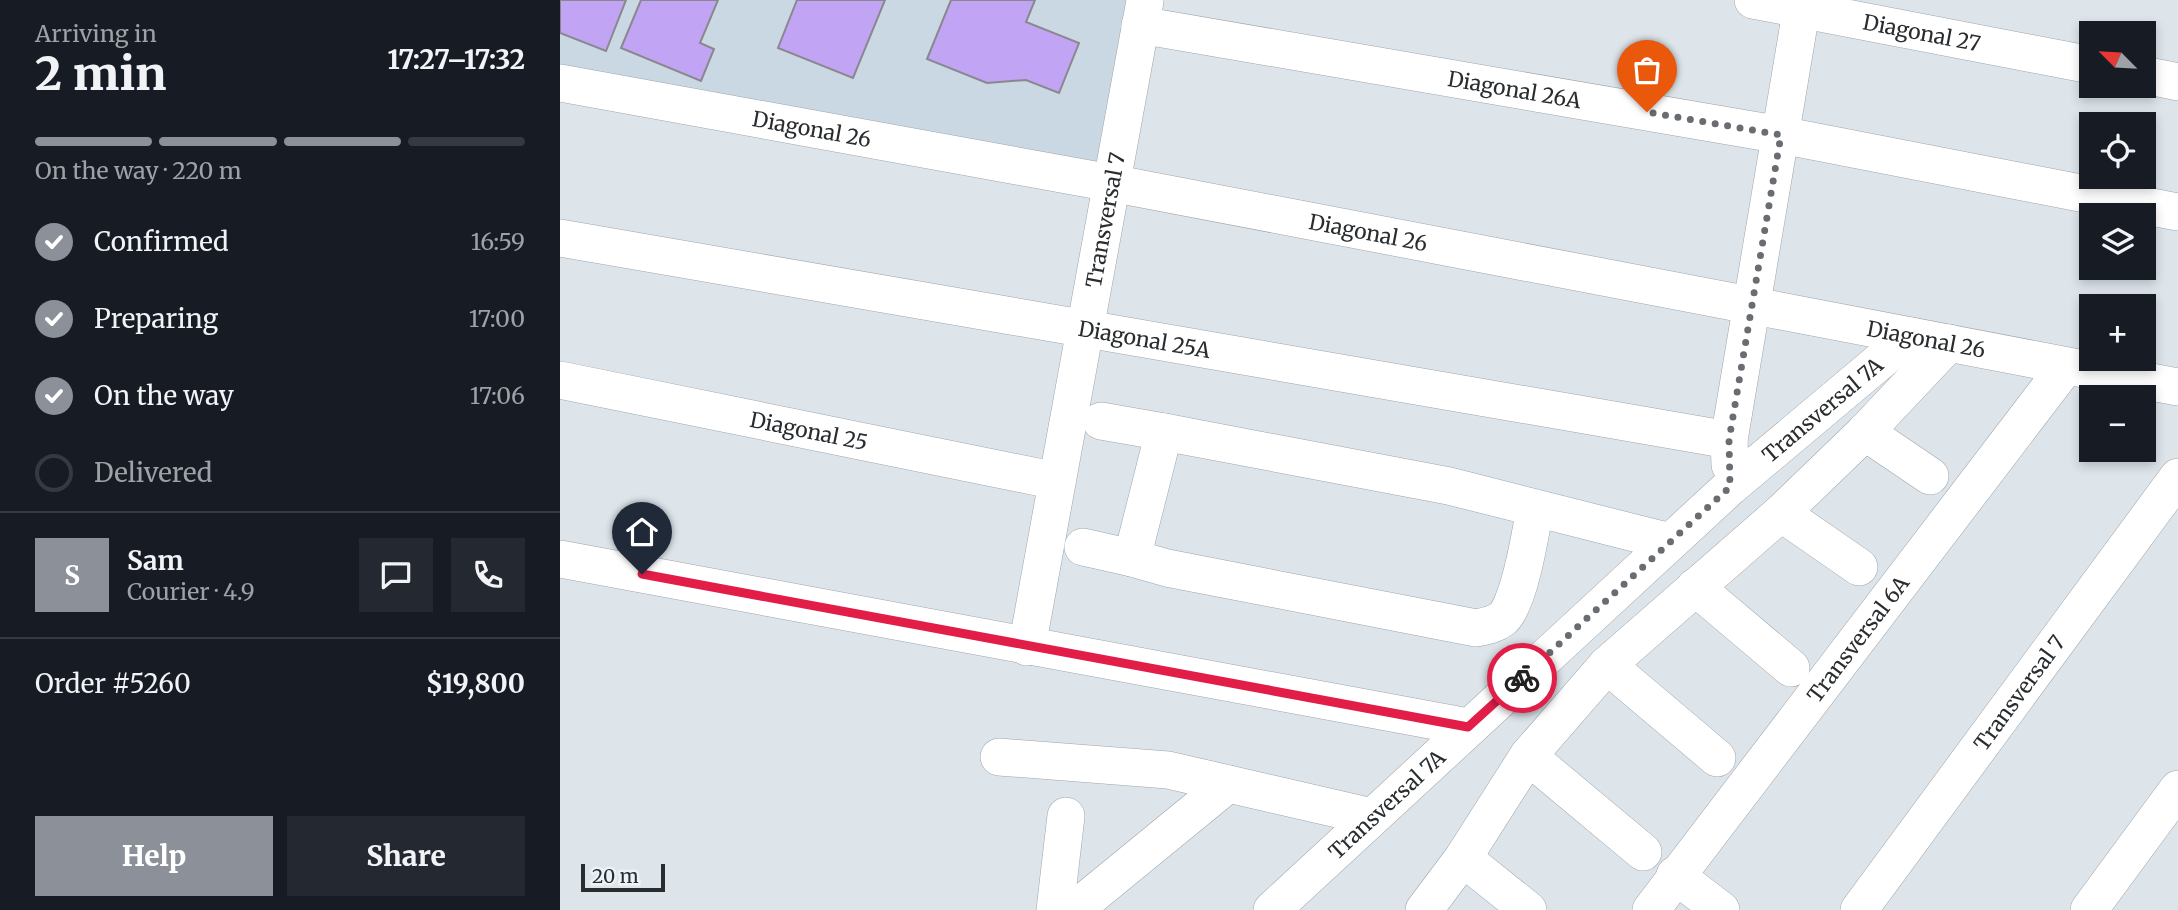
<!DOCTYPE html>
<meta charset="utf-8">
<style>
:root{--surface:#171b24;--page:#242831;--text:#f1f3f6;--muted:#9ea1a6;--line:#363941;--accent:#8c9099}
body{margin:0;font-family:Merriweather,serif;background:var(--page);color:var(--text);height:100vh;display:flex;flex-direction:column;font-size:26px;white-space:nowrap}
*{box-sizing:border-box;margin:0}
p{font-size:23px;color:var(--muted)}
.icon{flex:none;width:38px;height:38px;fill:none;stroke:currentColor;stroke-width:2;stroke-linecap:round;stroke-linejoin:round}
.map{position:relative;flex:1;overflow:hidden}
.drawer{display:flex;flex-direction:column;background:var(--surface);width:560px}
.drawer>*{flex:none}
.needle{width:46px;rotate:294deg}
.tools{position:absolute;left:1519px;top:21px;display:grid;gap:14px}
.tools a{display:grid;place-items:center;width:77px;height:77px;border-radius:0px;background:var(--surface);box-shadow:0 4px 10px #0003;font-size:35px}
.scale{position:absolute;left:21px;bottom:18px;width:84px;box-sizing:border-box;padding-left:7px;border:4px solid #2a2d2f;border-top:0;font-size:19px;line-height:24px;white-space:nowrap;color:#2a2d2f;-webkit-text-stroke:5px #ebf2f8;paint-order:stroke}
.pin{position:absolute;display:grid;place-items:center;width:60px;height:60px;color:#fff;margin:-72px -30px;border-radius:50% 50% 50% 0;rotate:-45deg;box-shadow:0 0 7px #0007}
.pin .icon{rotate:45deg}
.courier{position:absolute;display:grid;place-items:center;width:70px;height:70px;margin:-35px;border:5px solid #e11d48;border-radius:50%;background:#fff;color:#222;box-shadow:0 2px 9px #0007}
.summary em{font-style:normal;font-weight:800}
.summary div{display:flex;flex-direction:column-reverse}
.summary{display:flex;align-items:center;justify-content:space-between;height:119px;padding:0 35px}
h1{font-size:46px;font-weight:800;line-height:52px}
.bar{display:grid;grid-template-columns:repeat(4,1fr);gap:10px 7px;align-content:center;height:84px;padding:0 35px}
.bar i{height:9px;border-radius:5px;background:var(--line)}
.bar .selected{background:var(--accent)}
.bar p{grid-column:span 4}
.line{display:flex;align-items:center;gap:18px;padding:0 35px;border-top:2px solid var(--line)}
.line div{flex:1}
.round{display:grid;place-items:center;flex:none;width:74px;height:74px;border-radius:0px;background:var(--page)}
ol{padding:0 35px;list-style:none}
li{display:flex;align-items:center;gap:21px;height:77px}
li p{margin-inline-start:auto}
li .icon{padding:7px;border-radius:50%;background:var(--accent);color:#fff;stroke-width:4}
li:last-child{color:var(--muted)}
li i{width:38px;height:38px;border:4px solid var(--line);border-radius:50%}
.cta{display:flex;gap:14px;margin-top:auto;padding:14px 35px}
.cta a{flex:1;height:80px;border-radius:0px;background:var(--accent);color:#fff;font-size:28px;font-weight:800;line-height:80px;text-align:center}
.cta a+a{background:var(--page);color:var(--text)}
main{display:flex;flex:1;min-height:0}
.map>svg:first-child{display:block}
.built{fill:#cad8e3}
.building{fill:#c1a4f3;stroke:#8a888f;stroke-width:2}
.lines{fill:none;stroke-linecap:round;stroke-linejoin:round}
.minor-casing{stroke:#9ea5ab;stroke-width:38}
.minor{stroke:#fff;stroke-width:37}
.done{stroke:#696d71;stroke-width:7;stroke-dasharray:0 12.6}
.route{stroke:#e11d48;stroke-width:9}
.labels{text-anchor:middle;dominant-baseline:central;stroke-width:5;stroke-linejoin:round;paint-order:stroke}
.street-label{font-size:21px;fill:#2a2d2f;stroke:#ebf2f8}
</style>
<main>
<section class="drawer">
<div class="summary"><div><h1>2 min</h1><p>Arriving in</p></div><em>17:27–17:32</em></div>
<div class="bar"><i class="selected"></i><i class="selected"></i><i class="selected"></i><i></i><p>On the way · 220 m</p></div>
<ol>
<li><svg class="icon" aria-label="check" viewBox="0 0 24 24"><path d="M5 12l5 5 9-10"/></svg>Confirmed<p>16:59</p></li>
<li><svg class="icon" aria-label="check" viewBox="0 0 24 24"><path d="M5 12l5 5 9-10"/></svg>Preparing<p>17:00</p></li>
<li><svg class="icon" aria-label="check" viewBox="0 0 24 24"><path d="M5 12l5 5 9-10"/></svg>On the way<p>17:06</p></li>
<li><i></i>Delivered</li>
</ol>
<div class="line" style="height:126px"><b class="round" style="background:var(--accent);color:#fff">S</b><div><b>Sam</b><p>Courier · 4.9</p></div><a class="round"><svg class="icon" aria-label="chat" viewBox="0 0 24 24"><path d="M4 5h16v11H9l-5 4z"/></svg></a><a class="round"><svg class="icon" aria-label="phone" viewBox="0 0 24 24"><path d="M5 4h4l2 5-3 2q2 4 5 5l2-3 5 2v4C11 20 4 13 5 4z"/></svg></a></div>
<div class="line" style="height:91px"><div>Order #5260</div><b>$19,800</b></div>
<div class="cta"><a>Help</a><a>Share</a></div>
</section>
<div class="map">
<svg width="1618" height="910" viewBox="0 0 1618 910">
<rect width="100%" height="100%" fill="#dde5eb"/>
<polygon class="built" points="0,0 585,0 551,183 0,83"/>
<g class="building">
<polygon points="0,0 66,0 46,51 0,33"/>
<polygon points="81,0 158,0 140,43 154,49 141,81 61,48"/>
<polygon points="237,0 325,0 293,78 218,48"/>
<polygon points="391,0 475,0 466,22 519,43 499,93 466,80 427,83 367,59"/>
</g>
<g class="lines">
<g class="minor-casing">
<g id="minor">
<path id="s1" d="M 1193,0 L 1531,65"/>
<path id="s2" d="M 580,25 L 1221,135 L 1618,212"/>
<polyline points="1584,75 1618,82"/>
<path id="s3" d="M 0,83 L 551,183 L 1618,387"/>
<path id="s4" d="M 0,238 L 1169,440"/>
<path id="s5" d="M 0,380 L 497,481"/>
<polyline points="541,421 604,432"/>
<polyline points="1305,432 1370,476"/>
<polyline points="1170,465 1169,440 1243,0"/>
<path d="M 975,508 C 971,531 959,606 942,619 C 934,625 925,626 916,628 L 607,568 L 572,558 L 604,432 L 889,486 L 1110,542"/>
<polyline points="1221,513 1299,567"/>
<polyline points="523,547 572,558"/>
<polyline points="0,559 908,727"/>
<polyline points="1135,587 1231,668"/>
<path id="s6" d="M 467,647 L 585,1"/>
<polyline points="1047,665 1157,758"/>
<polyline points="968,756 1083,852"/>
<polyline points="439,757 608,770 812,817"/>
<polyline points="903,858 968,910"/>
<polyline points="1115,875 1161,910"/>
<polyline points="495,910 506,816"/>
<polyline points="514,910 668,784"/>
<path id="s7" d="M 712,910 L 1170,487 L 1350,336"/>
<polyline points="864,910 903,858 968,756 1047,665 1221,513 1305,432 1389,343"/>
<path id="s8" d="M 1091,910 L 1506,366"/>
<path id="s9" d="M 1299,910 L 1618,477"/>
<polyline points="1529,910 1618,789"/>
</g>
</g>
<use href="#minor" class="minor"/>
</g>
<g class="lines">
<polyline class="done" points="962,678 1170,487 1169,440 1221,135 1087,112"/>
<polyline class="route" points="82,574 908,727 962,678"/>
</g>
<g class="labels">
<g class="street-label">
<text stroke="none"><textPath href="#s1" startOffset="172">Diagonal 27</textPath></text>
<text stroke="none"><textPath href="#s2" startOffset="380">Diagonal 26A</textPath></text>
<text stroke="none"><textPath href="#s3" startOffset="256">Diagonal 26</textPath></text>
<text stroke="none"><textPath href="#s6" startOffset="434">Transversal 7</textPath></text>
<text stroke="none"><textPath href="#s3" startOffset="822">Diagonal 26</textPath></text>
<text stroke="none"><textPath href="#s4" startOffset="593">Diagonal 25A</textPath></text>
<text stroke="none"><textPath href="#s3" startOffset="1390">Diagonal 26</textPath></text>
<text stroke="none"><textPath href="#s7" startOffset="744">Transversal 7A</textPath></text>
<text stroke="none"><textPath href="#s5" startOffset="254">Diagonal 25</textPath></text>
<text stroke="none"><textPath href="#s8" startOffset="341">Transversal 6A</textPath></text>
<text stroke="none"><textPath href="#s9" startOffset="270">Transversal 7</textPath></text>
<text stroke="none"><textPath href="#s7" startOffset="156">Transversal 7A</textPath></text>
</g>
</g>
</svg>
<div class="tools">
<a><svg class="needle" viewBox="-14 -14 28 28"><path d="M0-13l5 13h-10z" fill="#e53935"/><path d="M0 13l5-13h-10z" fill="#9ea1a6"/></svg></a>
<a><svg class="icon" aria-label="locate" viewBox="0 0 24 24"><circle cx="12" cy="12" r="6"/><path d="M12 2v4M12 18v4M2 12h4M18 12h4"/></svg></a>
<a><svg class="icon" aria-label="layers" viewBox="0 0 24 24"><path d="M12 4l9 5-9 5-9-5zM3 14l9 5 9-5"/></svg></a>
<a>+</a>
<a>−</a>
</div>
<div class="scale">20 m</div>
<div class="pin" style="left:1087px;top:112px;background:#ea580c"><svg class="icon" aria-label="bag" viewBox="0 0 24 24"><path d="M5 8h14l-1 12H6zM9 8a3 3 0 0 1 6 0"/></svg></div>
<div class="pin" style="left:82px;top:574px;background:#1f2937"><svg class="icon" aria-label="home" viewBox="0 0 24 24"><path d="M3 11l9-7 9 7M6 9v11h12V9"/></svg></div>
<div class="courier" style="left:962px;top:678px"><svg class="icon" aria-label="bike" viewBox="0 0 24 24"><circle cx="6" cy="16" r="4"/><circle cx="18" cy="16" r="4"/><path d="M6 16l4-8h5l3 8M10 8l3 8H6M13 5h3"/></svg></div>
</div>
</main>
